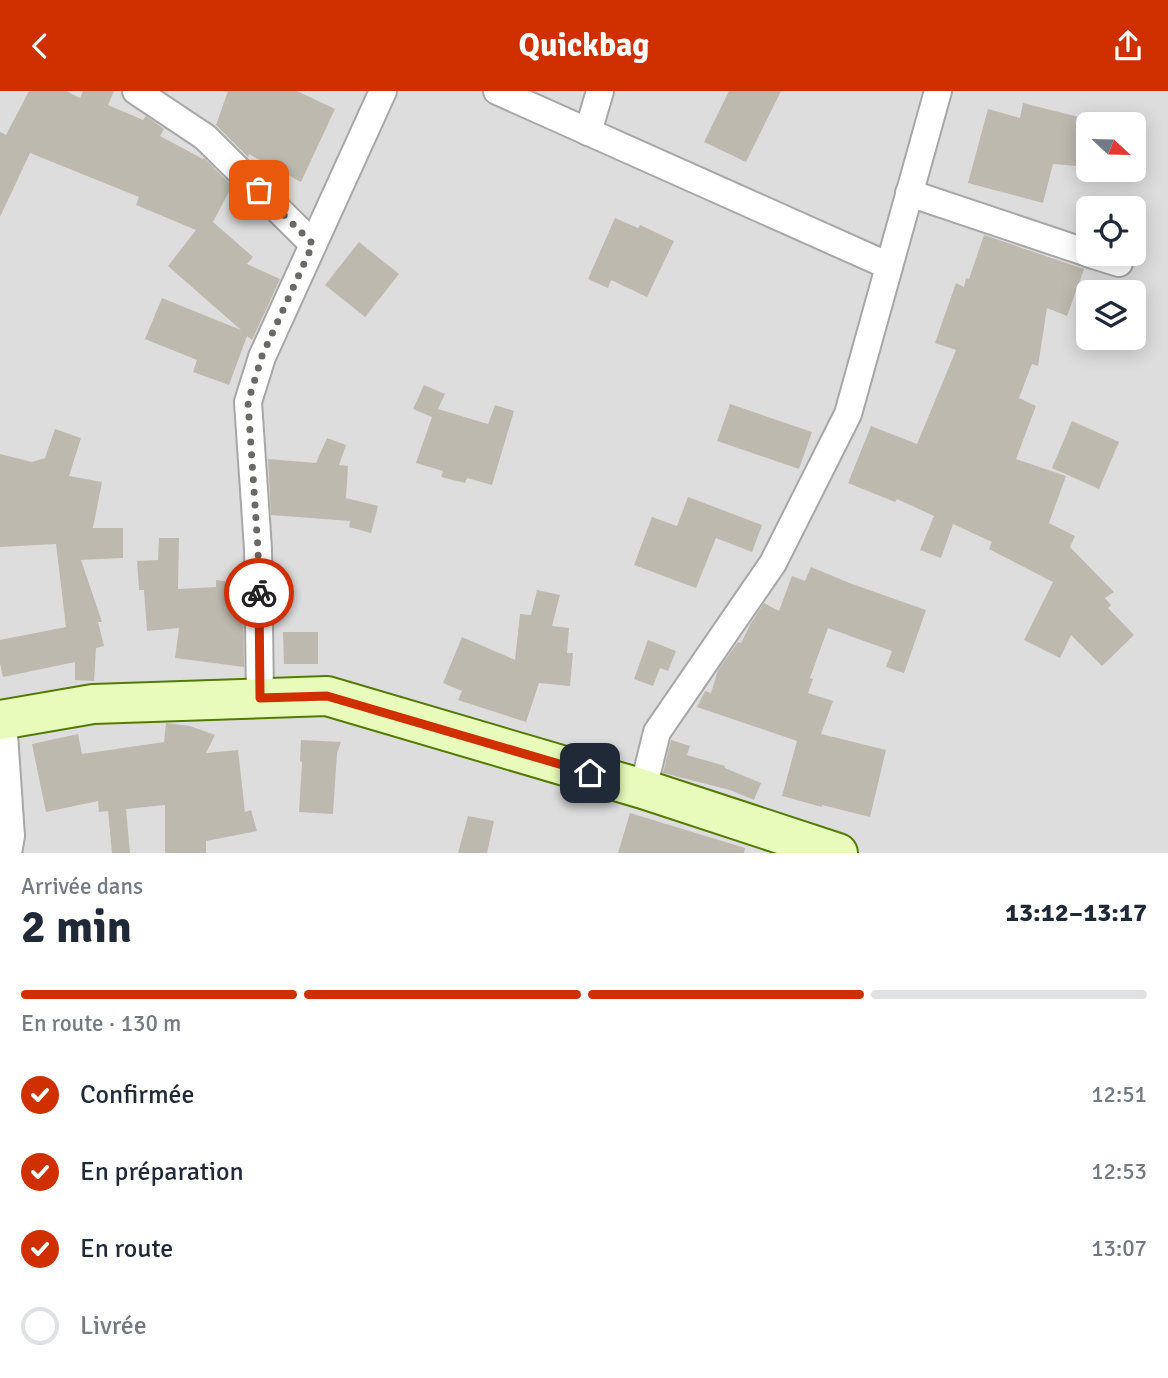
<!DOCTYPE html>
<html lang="fr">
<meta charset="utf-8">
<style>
:root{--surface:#fff;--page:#f2f2f3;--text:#1f2937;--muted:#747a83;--line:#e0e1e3;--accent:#d02f00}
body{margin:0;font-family:Signika,sans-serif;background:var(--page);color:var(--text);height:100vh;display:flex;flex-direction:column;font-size:26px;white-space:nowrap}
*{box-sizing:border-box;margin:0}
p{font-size:23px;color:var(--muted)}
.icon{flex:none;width:38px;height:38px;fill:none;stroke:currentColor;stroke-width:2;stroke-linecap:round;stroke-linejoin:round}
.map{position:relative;height:762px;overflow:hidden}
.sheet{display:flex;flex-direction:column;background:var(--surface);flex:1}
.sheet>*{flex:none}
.needle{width:46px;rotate:112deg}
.controls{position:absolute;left:1076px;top:21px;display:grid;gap:14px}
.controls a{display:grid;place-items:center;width:70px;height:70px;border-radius:10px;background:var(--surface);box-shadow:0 4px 18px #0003;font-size:35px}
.pin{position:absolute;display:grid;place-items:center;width:60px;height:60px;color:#fff;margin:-30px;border-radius:14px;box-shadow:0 4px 10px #0006}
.courier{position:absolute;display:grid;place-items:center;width:70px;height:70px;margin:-35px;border:5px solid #d02f00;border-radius:50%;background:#fff;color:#222;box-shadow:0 2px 9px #0007}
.overview em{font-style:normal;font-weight:700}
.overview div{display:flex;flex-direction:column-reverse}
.overview{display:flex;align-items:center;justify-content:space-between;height:119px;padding:0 21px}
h1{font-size:46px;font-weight:700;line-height:52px}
.bar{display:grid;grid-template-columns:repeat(4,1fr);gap:10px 7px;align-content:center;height:84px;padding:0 21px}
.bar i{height:9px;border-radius:5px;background:var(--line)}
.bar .current{background:var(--accent)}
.bar p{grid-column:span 4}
ol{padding:0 21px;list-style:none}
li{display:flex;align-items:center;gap:21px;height:77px}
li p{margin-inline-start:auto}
li .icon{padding:7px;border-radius:50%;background:var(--accent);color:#fff;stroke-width:4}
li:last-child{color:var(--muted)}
li i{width:38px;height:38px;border:4px solid var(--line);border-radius:50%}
header{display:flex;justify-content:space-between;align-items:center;height:91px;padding:0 21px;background:var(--accent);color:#fff;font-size:32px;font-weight:700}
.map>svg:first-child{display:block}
.residential{fill:#dedddd;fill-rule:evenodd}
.building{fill:#beb9af}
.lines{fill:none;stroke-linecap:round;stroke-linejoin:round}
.minor-casing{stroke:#a7a7a7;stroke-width:30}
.secondary-casing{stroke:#537b03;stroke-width:42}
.minor{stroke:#fff;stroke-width:26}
.secondary{stroke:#e9fbba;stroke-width:38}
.done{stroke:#696965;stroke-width:7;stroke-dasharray:0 12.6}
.route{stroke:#d02f00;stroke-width:9}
</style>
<header><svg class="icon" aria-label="back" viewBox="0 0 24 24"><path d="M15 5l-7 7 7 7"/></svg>Quickbag<svg class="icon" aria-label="share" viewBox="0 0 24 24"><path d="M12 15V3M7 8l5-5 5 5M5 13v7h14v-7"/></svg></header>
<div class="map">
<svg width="1168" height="762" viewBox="0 0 1168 762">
<rect width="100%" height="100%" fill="#f1f0e6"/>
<path class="residential" d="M 0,0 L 1168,0 L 1168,762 L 0,762 ZM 1088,33 L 1134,33 L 1134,79 L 1088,79 ZM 1088,117 L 1134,117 L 1134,163 L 1088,163 ZM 1088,201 L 1134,201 L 1134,247 L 1088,247 Z"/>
<g class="building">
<polygon points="29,0 66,0 80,7 83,0 114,0 108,14 143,29 146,25 164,38 160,45 203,68 204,67 232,95 213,131 253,166 247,173 280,188 252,249 247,245 229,294 193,281 197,269 145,248 162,207 241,239 168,175 196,139 136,114 139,106 30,62 0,126 0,41 6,44"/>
<polygon points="228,0 297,0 335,18 301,91 249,63 248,66 216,34"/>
<polygon points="729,0 781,0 746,71 704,51"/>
<polygon points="1023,12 1079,26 1088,27 1088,76 1053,73 1043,112 968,92 988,18 1020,27"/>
<polygon points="615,127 638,137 640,134 674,150 647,206 611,189 608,197 588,188"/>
<polygon points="984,144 1084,178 1067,225 1047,217 1038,275 1032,273 1019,307 1036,315 1016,368 1066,385 1049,432 1075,445 1070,456 1114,501 1105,507 1111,514 1108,517 1134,544 1102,575 1071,544 1060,567 1024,549 1053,491 989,458 992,451 953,433 941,467 920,459 934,425 897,408 895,411 848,392 871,335 917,353 956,259 935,252 956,192 964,196 966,187 969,188"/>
<polygon points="359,151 399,183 365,226 325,194"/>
<polygon points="424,294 445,303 438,318 488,333 495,314 514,320 492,394 467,387 465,392 441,386 443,380 416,372 432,326 413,318"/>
<polygon points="730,313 812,341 799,378 717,350"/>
<polygon points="1072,330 1119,351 1099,398 1052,377"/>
<polygon points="55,338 81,347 69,385 102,391 93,437 123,437 123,467 81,469 102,531 98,531 104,555 96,557 94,590 75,589 75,571 3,586 0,572 0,549 66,536 56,453 0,456 0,363 32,371 45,367"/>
<polygon points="327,347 346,354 339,374 348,375 346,407 378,415 371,442 349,436 350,430 271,424 268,368 316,372"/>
<polygon points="688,406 762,434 752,461 716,447 696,497 634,474 652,426 677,435"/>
<polygon points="159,447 179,447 178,498 216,496 216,489 243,493 244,576 175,567 179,537 147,540 144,499 139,499 137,470 158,469"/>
<polygon points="811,476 852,493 926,519 904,582 886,576 892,560 828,537 810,587 813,588 808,602 833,610 821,643 886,659 870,726 822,714 822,716 782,705 797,650 697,616 705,600 711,602 718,579 738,551 741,552 751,532 764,512 779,520 792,485 805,490"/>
<polygon points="537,499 560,504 552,535 569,537 567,562 573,562 570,595 539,592 526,631 458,609 462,600 443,592 462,546 515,569 520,523 531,524"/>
<polygon points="283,541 318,541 318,573 284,573"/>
<polygon points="648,549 676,560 668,580 660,577 653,595 634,588"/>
<polygon points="166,632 190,635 215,644 206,662 238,659 245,721 251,719 257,740 206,750 206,762 165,762 165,714 126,718 130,762 112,762 108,720 99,721 98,710 46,721 32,653 78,643 82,663 164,651"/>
<polygon points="301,649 341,651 337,662 333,723 299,721 302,671 300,670"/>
<polygon points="671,649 690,655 687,664 725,675 725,677 761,692 754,709 730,699 663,682"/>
<polygon points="630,722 745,757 744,762 618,762"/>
<polygon points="468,725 494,730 487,762 458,762"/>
</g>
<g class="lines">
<g class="minor-casing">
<g id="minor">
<polyline points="136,0 205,46 313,153"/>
<polyline points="497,0 889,175"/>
<polyline points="588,41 600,0"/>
<polyline points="909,102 1088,162"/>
<polyline points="1090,163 1119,172"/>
<polyline points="260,607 258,458 248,311 262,266 383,0"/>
<polyline points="3,629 11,745 8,762"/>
<polyline points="643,698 657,641 773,472 848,323 938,0"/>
</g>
</g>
<g class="secondary-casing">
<polyline id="secondary" points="0,629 93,613 327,605 643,698 838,762"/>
</g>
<use href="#minor" class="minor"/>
<use href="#secondary" class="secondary"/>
</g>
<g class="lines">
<polyline class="done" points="259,502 258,458 248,311 262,265 313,153 259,99"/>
<polyline class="route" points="259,502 260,607 327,605 590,682"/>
</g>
</svg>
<div class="controls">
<a><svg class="needle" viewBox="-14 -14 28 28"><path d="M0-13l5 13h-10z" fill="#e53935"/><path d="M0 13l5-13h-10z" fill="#747a83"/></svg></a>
<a><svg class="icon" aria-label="locate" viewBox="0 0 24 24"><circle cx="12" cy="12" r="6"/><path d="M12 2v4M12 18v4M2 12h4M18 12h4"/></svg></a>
<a><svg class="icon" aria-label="layers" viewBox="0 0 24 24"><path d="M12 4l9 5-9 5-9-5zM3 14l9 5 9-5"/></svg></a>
</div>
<div class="pin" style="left:259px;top:99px;background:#ea580c"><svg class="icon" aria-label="bag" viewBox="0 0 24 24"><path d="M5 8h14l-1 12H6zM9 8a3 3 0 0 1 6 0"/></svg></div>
<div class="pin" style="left:590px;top:682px;background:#1f2937"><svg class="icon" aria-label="home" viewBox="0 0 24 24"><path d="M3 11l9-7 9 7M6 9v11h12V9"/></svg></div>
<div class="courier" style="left:259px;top:502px"><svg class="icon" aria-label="bike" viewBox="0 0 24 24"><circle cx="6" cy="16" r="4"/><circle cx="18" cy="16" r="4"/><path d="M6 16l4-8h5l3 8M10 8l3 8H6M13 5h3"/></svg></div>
</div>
<section class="sheet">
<div class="overview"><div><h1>2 min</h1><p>Arrivée dans</p></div><em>13:12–13:17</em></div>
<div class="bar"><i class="current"></i><i class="current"></i><i class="current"></i><i></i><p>En route · 130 m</p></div>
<ol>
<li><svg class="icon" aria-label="check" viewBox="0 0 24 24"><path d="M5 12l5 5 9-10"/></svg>Confirmée<p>12:51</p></li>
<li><svg class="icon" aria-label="check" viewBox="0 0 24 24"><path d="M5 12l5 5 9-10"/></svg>En préparation<p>12:53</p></li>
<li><svg class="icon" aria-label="check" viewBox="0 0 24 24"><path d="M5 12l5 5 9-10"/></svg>En route<p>13:07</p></li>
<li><i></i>Livrée</li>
</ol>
</section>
